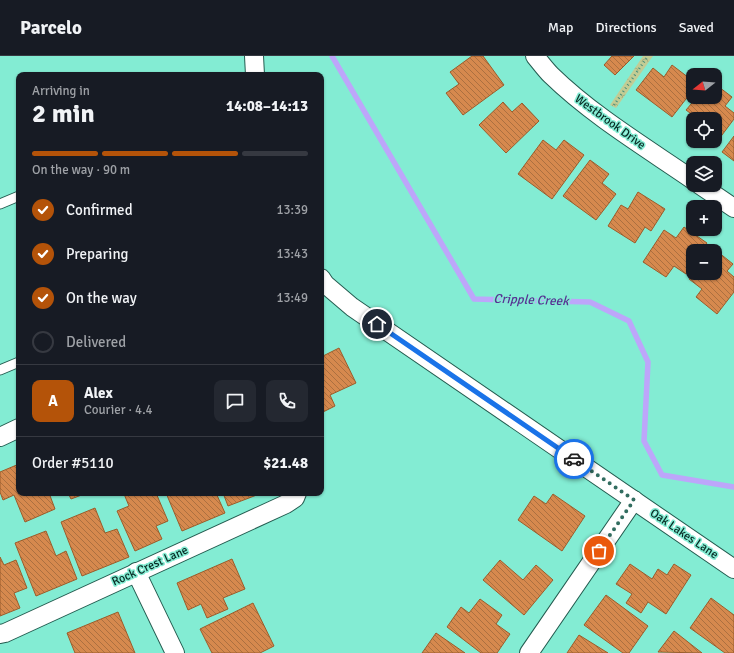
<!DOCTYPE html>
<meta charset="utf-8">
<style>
:root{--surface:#171b24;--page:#242831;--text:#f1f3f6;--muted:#9ea1a6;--line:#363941;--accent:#b45309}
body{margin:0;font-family:Signika,sans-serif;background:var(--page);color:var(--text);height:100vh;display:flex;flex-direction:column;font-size:15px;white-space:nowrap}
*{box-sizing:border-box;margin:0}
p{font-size:13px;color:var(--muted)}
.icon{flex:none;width:22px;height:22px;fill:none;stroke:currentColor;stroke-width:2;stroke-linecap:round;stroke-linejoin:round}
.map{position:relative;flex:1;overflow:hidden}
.side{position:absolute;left:16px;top:16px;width:308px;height:424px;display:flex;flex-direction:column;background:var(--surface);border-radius:8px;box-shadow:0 1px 3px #0004}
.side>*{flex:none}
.needle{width:26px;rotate:253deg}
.tools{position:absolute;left:686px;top:12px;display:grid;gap:8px}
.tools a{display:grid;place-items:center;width:36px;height:36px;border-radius:8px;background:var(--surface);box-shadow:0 1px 3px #0004;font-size:20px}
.pin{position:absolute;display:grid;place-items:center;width:34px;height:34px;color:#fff;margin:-17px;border:2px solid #fff;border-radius:50%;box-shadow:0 1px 4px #0007}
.courier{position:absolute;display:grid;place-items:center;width:40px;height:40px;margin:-20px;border:3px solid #1a73e8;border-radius:50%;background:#fff;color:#222;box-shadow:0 1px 5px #0007}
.head em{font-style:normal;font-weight:700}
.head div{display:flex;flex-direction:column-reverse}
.head{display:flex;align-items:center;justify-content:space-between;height:68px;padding:0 16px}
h1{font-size:26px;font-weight:700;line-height:30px}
.bar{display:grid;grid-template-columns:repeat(4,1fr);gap:6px 4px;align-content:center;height:48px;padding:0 16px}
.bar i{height:5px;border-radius:3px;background:var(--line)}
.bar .current{background:var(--accent)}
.bar p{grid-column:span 4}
.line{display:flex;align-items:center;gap:10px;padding:0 16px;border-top:1px solid var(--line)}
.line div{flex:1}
.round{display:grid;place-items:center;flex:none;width:42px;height:42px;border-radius:8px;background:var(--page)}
ol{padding:0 16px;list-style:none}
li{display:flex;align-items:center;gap:12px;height:44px}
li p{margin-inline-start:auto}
li .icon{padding:4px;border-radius:50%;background:var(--accent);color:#fff;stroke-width:4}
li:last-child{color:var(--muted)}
li i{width:22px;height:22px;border:2px solid var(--line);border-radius:50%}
header{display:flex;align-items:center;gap:24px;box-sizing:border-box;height:56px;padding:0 20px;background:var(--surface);border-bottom:1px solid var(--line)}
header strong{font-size:19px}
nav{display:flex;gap:22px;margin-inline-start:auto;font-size:14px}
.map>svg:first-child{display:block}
.forest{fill:url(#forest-crowns)}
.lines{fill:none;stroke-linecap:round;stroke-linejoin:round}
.stream{stroke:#bda6fa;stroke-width:5.5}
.building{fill:url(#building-back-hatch);stroke:#9b5c2a}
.service-casing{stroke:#245c50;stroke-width:11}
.minor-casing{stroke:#245c50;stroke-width:20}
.path{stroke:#468d7c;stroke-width:2.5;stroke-dasharray:1 3;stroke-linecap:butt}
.service{stroke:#fff;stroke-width:9}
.minor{stroke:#fff;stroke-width:18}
.done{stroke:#326d60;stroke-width:4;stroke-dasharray:0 7.2}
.route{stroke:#1a73e8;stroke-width:5}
.labels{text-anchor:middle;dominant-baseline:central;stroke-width:3;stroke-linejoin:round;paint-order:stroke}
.street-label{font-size:12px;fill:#062922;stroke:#83ecd3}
.water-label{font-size:13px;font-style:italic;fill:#563292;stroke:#83ecd3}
</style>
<header>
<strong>Parcelo</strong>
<nav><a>Map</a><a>Directions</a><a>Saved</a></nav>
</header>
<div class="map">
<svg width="734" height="597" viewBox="0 0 734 597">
<defs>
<pattern id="forest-crowns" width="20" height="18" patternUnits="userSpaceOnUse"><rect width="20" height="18" fill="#c2cc94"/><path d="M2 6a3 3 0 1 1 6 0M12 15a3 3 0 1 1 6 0" fill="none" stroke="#a5af7f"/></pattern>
<pattern id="building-back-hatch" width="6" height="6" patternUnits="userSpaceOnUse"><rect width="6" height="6" fill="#d6894e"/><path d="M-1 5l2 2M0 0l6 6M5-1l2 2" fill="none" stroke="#ac7040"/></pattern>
</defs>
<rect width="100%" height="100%" fill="#83ecd3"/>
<polygon class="forest" points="643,0 653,0 616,52 610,49"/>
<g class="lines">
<polyline class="stream" points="332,0 474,243 590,246 629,265 648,306 644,385 662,419 734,431"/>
</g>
<g class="building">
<polygon points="472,0 483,0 504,29 463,59 446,37 459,28 450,16"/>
<polygon points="612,0 634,0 615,19 604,9"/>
<polygon points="672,9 693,25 693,34 672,61 636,34 653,12 664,21"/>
<polygon points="715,28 732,41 725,50 734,57 734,63 713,91 706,85 715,85 715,63 698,63 686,54 697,41 715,41"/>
<polygon points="503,46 512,56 522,47 539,65 506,97 479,69"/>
<polygon points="734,80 734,105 722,96"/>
<polygon points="543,84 556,94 564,84 584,99 552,143 518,118"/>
<polygon points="590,104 609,118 602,127 616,138 596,164 563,140"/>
<polygon points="638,136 665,153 651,175 645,171 635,187 608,170 621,149 628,153"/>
<polygon points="684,171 707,187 701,195 693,195 693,207 686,218 674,210 666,221 643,206 664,174 676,182"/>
<polygon points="713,192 733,208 727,215 734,221 734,236 717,258 696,241 702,233 689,223 693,217 715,217 715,195 711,195"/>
<polygon points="339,292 356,327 330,339 335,350 321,357 321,301"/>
<polygon points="19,408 19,437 49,437 55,453 25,466 14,439 3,444 0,436 0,416"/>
<polygon points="68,437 87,437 71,443"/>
<polygon points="127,437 156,437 168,465 156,470 162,483 135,495 117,455 129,450 124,438"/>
<polygon points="166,437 216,437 225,457 182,475"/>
<polygon points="223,437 262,437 228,450"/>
<polygon points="553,438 585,460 562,495 518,464 534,440 546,448"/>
<polygon points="95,452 105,477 117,473 129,501 82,520 61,466"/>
<polygon points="46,475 56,500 66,495 77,523 36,540 15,487"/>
<polygon points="0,501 4,509 16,504 27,532 14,537 20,552 0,560"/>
<polygon points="232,503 245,533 223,542 228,553 207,562 201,548 188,554 177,527"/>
<polygon points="500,504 523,524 536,509 553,524 524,559 483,524"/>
<polygon points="630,508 652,523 658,513 667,519 674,508 691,519 666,558 648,546 641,557 626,547 632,538 616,528"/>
<polygon points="606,539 648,570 629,597 623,597 584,569"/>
<polygon points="711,542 734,559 734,597 725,597 690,572"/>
<polygon points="480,543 502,559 496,568 510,578 497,597 481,597 447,571 461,551 469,557"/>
<polygon points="253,547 274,590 260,597 212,597 200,573"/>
<polygon points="118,556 135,597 75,597 67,577"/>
<polygon points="674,575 702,597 658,596"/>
<polygon points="436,577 465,597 422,597"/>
<polygon points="579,579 608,597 567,597"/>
</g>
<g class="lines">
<g class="service-casing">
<g id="service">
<polyline points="0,148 19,140"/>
<polyline points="0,314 19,306"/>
</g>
</g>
<g class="minor-casing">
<g id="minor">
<polyline points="254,0 255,19"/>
<path d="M 535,0 C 540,6 545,13 551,19 C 592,59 645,91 693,124"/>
<polyline points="700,129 734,152"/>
<polyline points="321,222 325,228 352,251 734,513"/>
<polyline points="0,381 19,372"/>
<polyline points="136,516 175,597"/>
<polyline points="0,578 5,577 286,448 295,442 297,437"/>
<polyline points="529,597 634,444"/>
</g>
</g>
<polyline class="path" points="614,49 648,0"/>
<use href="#service" class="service"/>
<use href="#minor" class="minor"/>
</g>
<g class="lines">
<polyline class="done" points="574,403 634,444 599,495"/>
<polyline class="route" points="377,268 574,403"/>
</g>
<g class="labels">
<g class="street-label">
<text transform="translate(610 66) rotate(36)">Westbrook Drive</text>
<text transform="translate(684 478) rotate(34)">Oak Lakes Lane</text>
<text transform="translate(150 510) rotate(-24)">Rock Crest Lane</text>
</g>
<g class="water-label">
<text transform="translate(531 244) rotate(2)">Cripple Creek</text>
</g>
</g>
</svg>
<div class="tools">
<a><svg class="needle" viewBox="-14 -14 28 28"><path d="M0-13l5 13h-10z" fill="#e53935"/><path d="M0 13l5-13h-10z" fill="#9ea1a6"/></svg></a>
<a><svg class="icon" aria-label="locate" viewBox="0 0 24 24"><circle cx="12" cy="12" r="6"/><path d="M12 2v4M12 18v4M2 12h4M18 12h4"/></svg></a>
<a><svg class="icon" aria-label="layers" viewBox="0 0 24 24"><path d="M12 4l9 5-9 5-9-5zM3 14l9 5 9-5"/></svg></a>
<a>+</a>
<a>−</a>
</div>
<div class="pin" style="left:599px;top:495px;background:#ea580c"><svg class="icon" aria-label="bag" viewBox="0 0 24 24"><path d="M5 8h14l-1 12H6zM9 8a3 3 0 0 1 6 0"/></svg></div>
<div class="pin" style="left:377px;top:268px;background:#1f2937"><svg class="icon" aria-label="home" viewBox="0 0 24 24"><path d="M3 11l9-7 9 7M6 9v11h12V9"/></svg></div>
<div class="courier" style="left:574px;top:403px"><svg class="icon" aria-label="car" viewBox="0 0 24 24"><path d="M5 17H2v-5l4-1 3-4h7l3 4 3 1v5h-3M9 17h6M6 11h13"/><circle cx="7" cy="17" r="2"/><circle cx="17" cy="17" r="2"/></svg></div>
<section class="side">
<div class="head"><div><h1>2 min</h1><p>Arriving in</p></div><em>14:08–14:13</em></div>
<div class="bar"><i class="current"></i><i class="current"></i><i class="current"></i><i></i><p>On the way · 90 m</p></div>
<ol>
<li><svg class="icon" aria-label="check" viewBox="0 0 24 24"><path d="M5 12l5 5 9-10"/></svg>Confirmed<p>13:39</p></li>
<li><svg class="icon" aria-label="check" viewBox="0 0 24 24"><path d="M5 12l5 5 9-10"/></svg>Preparing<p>13:43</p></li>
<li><svg class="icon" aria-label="check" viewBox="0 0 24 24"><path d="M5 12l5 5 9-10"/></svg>On the way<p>13:49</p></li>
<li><i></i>Delivered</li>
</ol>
<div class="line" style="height:72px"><b class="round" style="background:var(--accent);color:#fff">A</b><div><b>Alex</b><p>Courier · 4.4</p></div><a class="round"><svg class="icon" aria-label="chat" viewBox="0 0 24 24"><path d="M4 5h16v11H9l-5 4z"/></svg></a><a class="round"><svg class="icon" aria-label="phone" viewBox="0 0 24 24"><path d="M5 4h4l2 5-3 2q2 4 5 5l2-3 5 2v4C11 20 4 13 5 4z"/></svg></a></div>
<div class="line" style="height:52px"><div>Order #5110</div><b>$21.48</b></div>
</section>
</div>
